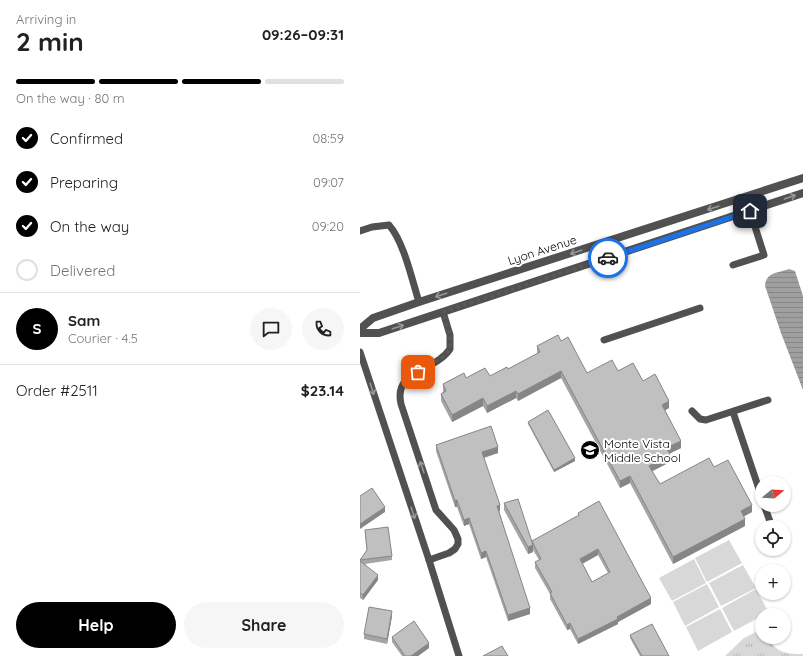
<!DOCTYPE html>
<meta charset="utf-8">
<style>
:root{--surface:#fff;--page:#f6f6f6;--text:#202124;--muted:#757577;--line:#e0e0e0;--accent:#000}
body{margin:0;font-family:Quicksand,sans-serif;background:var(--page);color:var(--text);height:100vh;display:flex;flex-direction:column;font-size:15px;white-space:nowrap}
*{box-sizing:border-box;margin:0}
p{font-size:13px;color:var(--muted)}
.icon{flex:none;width:22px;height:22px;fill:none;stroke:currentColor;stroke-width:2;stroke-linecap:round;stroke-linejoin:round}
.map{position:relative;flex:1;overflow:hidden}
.sheet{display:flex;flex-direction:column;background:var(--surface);width:360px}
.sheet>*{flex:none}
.needle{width:26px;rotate:72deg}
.tools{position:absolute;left:395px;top:476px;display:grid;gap:8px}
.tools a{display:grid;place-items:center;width:36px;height:36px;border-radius:50%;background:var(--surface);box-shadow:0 1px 3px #0004;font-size:20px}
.pin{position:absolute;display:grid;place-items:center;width:34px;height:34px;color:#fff;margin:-17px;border-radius:8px;box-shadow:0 2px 6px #0006}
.courier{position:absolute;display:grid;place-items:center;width:40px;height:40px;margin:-20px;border:3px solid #1a73e8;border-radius:50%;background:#fff;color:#222;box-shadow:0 1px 5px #0007}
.overview em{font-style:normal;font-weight:700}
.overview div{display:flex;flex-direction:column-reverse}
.overview{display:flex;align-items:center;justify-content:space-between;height:68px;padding:0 16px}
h1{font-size:26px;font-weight:700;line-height:30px}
.bar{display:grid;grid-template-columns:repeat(4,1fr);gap:6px 4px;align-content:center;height:48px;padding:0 16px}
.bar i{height:5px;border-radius:3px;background:var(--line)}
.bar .current{background:var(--accent)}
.bar p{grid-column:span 4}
.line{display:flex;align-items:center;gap:10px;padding:0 16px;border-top:1px solid var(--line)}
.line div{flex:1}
.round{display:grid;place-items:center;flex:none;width:42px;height:42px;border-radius:21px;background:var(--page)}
ol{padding:0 16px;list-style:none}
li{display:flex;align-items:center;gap:12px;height:44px}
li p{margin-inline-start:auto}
li .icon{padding:4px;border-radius:50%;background:var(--accent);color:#fff;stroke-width:4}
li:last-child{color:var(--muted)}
li i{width:22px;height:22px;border:2px solid var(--line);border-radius:50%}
.cta{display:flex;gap:8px;margin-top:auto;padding:8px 16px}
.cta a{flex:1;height:46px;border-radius:24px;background:var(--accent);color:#fff;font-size:16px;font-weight:700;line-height:46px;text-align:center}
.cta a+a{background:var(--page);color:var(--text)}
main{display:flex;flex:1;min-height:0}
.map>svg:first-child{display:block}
.grass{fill:url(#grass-tufts)}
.park{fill:#d8d8d8}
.water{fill:url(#water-rules)}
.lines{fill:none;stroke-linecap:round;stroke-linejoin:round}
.service{stroke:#515151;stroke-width:7}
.tertiary{stroke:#515151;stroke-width:8}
.wall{fill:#a5a5a5;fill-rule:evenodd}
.shaded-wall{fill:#868686}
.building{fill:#c0c0c0;stroke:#868686;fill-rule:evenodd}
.oneway{stroke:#979797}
.done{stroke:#595959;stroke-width:4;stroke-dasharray:0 7.2}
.route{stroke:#1a73e8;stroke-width:5}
.labels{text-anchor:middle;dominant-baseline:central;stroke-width:4;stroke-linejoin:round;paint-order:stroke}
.street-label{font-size:12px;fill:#000;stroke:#fff}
.poi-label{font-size:12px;fill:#000;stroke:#fff;text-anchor:start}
</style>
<main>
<section class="sheet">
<div class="overview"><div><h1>2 min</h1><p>Arriving in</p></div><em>09:26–09:31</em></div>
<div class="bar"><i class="current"></i><i class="current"></i><i class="current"></i><i></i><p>On the way · 80 m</p></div>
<ol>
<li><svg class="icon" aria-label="check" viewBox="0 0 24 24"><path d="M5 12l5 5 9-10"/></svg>Confirmed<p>08:59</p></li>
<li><svg class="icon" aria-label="check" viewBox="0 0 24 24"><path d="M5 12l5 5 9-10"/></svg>Preparing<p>09:07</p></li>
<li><svg class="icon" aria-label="check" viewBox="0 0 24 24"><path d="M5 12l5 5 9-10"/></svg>On the way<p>09:20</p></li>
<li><i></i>Delivered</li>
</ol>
<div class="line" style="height:72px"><b class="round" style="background:var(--accent);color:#fff">S</b><div><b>Sam</b><p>Courier · 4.5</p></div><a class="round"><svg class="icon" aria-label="chat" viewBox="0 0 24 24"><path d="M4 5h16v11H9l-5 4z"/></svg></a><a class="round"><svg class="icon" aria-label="phone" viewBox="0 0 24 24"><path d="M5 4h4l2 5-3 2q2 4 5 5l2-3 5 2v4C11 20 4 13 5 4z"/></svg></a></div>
<div class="line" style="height:52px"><div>Order #2511</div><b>$23.14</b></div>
<div class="cta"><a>Help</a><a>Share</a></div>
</section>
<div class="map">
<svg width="443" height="656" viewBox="0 0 443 656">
<defs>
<pattern id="grass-tufts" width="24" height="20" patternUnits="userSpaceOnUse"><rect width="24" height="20" fill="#d8d8d8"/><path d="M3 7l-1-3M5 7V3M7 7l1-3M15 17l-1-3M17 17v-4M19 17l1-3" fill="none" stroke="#b8b8b8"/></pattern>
<pattern id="water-rules" width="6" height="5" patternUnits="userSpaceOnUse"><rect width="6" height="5" fill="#9f9f9f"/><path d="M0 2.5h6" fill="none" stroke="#878787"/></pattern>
</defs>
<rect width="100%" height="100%" fill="#fff"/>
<path class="grass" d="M 402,629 L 402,637 L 407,637 C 417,653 425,654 443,654 L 443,656 L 365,656 L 384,638 Z"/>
<g class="park">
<polygon points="369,540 382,563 347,582 335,558"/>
<polygon points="334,559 346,583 312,601 299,578"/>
<polygon points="383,565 396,588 361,606 349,583"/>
<polygon points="347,584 359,607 325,626 313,602"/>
<polygon points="396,589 409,613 402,615 402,616 374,631 362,608"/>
<polygon points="360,609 372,632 338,651 326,627"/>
</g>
<path class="water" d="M 429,269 L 435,271 L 443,296 L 443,390 L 421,333 L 405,286 C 406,272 418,273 429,269 Z"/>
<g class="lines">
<g class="service">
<path d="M 0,231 L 12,227 L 29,225 C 44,242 52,280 59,302"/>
<polyline points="373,265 404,255 390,211"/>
<polyline points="244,340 340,308"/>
<path d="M 0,352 L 69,560 L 89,553 L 95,549 L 98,544 L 98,539 L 94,530 L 76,510 L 41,404 C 33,369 75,372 90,349 L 90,335 L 83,312"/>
<polyline points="332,411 340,419 346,420 408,400"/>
<polyline points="373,412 402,498"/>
<polyline points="404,505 412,527"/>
<polyline points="69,560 99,656"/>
</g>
<g class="tertiary">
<polyline points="0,329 13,318 59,302 443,178"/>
<polyline points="0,333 19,333 443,193"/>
</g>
</g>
<g class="wall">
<polygon points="201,341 227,373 258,371 283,381 309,408 305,410 321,448 309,454 310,462 292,471 300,484 354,467 392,512 384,516 385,526 313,564 270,483 260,488 201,378 158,401 156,398 127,413 123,406 92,422 81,401 81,394 83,392 83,384 106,378 130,376 148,369 177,354 177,346"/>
<polygon points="168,422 215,461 194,472 168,424"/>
<polygon points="76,445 138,453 124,458 140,511 139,511 170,614 148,621 126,557 121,559 109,524 104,526 97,507 95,507 76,451"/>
<path d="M 144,503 L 172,541 L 218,516 L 218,513 L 291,604 L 258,622 L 258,624 L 218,644 L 210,629 L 207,630 L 190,599 L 190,594 L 175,568 L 175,562 L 179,560 L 173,550 L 173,552 L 168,554 L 144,510 ZM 238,555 L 248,573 L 232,582 L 222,564 Z"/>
<polygon points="5,530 32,556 32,560 5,564 18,580 3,600 0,598 0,560 7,551 5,535"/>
<polygon points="32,616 27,644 4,639 4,634"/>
<polygon points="270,635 309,656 280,656 270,638"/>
<polygon points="32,637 69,648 58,656 42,656 32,642"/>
</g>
<g class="shaded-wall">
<polygon points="201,371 201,378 158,401 158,394"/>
<polygon points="156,391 156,398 127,413 127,406"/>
<polygon points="123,398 123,406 92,422 92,415"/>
<polygon points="309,401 309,408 302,412 302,405"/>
<polygon points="321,441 321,448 306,455 306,448"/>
<polygon points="138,447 138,453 122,458 122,452"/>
<polygon points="310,454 310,462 289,473 289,466"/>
<polygon points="215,458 215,461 194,472 194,470"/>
<polygon points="270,476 270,483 260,488 260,481"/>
<polygon points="97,500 97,507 95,507 95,501"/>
<polygon points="140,505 140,511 137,512 137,506"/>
<polygon points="392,505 392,512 381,518 381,511"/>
<polygon points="25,507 25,512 0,529 0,524"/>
<polygon points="109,518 109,524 104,526 104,520"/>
<polygon points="385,519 385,526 313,564 313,557"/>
<polygon points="173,545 173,552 168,554 168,547"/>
<polygon points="238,549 238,555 220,565 220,559"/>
<polygon points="126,551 126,557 121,559 121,553"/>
<polygon points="18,575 18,580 3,600 3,595"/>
<polygon points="291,598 291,604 258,622 258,624 218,644 218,639"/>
<polygon points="170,608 170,614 148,621 148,615"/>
<polygon points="32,611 32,616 27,644 27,639"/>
<polygon points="210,623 210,629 207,630 207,625"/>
<polygon points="69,643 69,648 58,656 51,656"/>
</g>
<g class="building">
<polygon points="198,335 201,341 208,337 227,373 252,360 258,371 273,363 283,381 295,374 309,401 302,405 321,441 306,448 310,454 289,466 300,484 349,458 354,467 368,460 392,505 381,511 385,519 313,557 270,476 260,481 201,371 158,394 156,391 127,406 123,398 92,415 81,394 86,391 83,384 104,373 106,378 125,368 130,376 147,367 148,369 180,352 177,346"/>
<polygon points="188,410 215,458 194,470 168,422"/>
<polygon points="131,426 138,447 122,452 140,505 137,506 170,608 148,615 126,551 121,553 109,518 104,520 97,500 95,501 76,445"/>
<polygon points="12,488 25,507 0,524 0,496"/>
<polygon points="158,499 173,545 168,547 144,503"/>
<path d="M 239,501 L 291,598 L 257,617 L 258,619 L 218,639 L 210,623 L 207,625 L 190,593 L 192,592 L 175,562 L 181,559 L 172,541 L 219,515 L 218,513 ZM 238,549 L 250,572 L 232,582 L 220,559 Z"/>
<polygon points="28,527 32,556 0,560 7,550 5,530"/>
<polygon points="0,561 18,575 3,595 0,593"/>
<polygon points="9,607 32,611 27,639 4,634"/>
<polygon points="54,621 69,643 51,656 45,656 32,637"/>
<polygon points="292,624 309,656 282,656 270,635"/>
<polygon points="142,646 148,656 123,656"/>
</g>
<defs><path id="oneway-shaft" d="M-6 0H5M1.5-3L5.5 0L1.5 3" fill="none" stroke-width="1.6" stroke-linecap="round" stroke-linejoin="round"/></defs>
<g class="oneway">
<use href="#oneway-shaft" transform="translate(430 197) rotate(-19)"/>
<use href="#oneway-shaft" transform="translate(353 208) rotate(162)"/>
<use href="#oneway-shaft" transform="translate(216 252) rotate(162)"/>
<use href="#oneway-shaft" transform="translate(81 295) rotate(162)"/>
<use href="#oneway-shaft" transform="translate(38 327) rotate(-18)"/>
<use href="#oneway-shaft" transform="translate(12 389) rotate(72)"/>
<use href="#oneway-shaft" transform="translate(62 467) rotate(-109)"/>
<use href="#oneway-shaft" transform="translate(53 513) rotate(72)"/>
</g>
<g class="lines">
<polyline class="done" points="58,372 82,358 90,349 90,335 83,312 248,258"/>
<polyline class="route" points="248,258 390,211"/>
</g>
<defs>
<g id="school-disc" transform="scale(1)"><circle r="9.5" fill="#000" stroke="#fff"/><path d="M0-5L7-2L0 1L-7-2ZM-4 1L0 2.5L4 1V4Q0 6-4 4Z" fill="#fff"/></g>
</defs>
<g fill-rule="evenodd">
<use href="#school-disc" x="230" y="450"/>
</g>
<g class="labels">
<g class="street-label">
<text transform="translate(182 250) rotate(-18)">Lyon Avenue</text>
</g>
<g class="poi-label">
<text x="244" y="443">Monte Vista<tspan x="244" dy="14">Middle School</tspan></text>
</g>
</g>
</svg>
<div class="tools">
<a><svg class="needle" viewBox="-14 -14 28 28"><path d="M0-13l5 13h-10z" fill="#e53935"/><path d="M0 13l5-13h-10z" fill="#757577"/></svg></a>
<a><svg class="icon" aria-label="locate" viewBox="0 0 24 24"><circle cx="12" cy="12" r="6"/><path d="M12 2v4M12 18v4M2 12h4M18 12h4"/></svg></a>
<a>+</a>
<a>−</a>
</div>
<div class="pin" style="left:58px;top:372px;background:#ea580c"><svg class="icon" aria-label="bag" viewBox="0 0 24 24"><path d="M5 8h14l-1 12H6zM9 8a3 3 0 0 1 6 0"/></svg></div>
<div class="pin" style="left:390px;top:211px;background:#1f2937"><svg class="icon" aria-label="home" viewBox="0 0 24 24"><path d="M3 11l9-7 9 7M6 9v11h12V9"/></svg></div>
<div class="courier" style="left:248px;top:258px"><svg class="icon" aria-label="car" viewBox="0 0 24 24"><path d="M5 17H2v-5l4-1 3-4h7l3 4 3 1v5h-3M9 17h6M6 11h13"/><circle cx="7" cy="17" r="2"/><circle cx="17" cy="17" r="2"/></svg></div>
</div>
</main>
